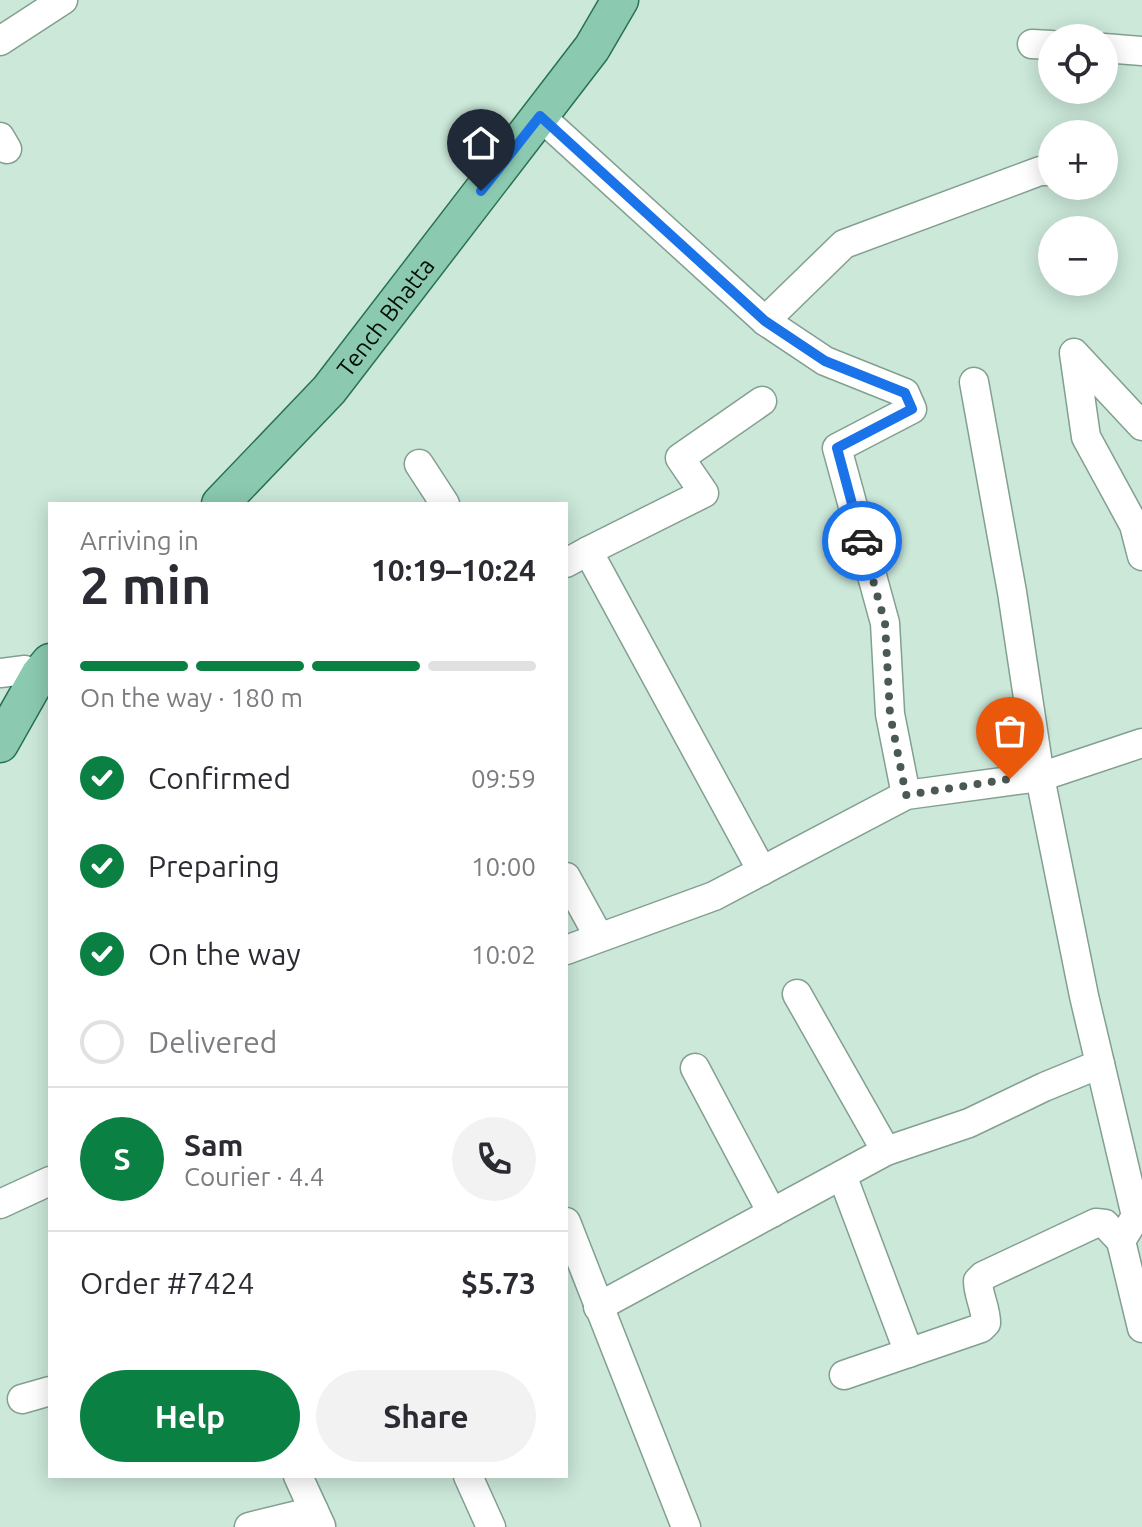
<!DOCTYPE html>
<meta charset="utf-8">
<style>
:root{--surface:#fff;--page:#f2f2f3;--text:#2b2b33;--muted:#7c7c81;--line:#e1e1e2;--accent:#0b8043}
body{margin:0;font-family:Ubuntu,sans-serif;background:var(--page);color:var(--text);height:100vh;display:flex;flex-direction:column;font-size:30px;white-space:nowrap}
*{box-sizing:border-box;margin:0}
p{font-size:26px;color:var(--muted)}
.icon{flex:none;width:44px;height:44px;fill:none;stroke:currentColor;stroke-width:2;stroke-linecap:round;stroke-linejoin:round}
.map{position:relative;flex:1;overflow:hidden}
.sheet{position:absolute;left:48px;top:502px;width:520px;height:976px;display:flex;flex-direction:column;background:var(--surface);border-radius:0px;box-shadow:0 4px 20px #0003}
.sheet>*{flex:none}
.controls{position:absolute;left:1038px;top:24px;display:grid;gap:16px}
.controls a{display:grid;place-items:center;width:80px;height:80px;border-radius:50%;background:var(--surface);box-shadow:0 4px 20px #0003;font-size:40px}
.pin{position:absolute;display:grid;place-items:center;width:68px;height:68px;color:#fff;margin:-82px -34px;border-radius:50% 50% 50% 0;rotate:-45deg;box-shadow:0 0 8px #0007}
.pin .icon{rotate:45deg}
.courier{position:absolute;display:grid;place-items:center;width:80px;height:80px;margin:-40px;border:6px solid #1a73e8;border-radius:50%;background:#fff;color:#222;box-shadow:0 2px 10px #0007}
.head em{font-style:normal;font-weight:600}
.head div{display:flex;flex-direction:column-reverse}
.head{display:flex;align-items:center;justify-content:space-between;height:136px;padding:0 32px}
h1{font-size:52px;font-weight:600;line-height:60px}
.bar{display:grid;grid-template-columns:repeat(4,1fr);gap:12px 8px;align-content:center;height:96px;padding:0 32px}
.bar i{height:10px;border-radius:6px;background:var(--line)}
.bar .selected{background:var(--accent)}
.bar p{grid-column:span 4}
.line{display:flex;align-items:center;gap:20px;padding:0 32px;border-top:2px solid var(--line)}
.line div{flex:1}
.round{display:grid;place-items:center;flex:none;width:84px;height:84px;border-radius:42px;background:var(--page)}
ol{padding:0 32px;list-style:none}
li{display:flex;align-items:center;gap:24px;height:88px}
li p{margin-inline-start:auto}
li .icon{padding:8px;border-radius:50%;background:var(--accent);color:#fff;stroke-width:4}
li:last-child{color:var(--muted)}
li i{width:44px;height:44px;border:4px solid var(--line);border-radius:50%}
.button{display:flex;gap:16px;margin-top:auto;padding:16px 32px}
.button a{flex:1;height:92px;border-radius:48px;background:var(--accent);color:#fff;font-size:32px;font-weight:600;line-height:92px;text-align:center}
.button a+a{background:var(--page);color:var(--text)}
.map>svg:first-child{display:block}
.lines{fill:none;stroke-linecap:round;stroke-linejoin:round}
.minor-casing{stroke:#839f91;stroke-width:31}
.major-casing{stroke:#2a7154;stroke-width:39}
.minor{stroke:#fff;stroke-width:28}
.major{stroke:#8bcab0;stroke-width:36}
.done{stroke:#4a5a52;stroke-width:8;stroke-dasharray:0 14.4}
.route{stroke:#1a73e8;stroke-width:10}
.labels{text-anchor:middle;dominant-baseline:central;stroke-width:6;stroke-linejoin:round;paint-order:stroke}
.street-label{font-size:24px;fill:#050e09;stroke:#fff}
</style>
<div class="map">
<svg width="1142" height="1527" viewBox="0 0 1142 1527">
<rect width="100%" height="100%" fill="#cbe8d9"/>
<g class="lines">
<g class="minor-casing">
<g id="minor">
<polyline points="0,41 63,0"/>
<polyline points="1032,44 1052,45"/>
<polyline points="1104,48 1142,51"/>
<polyline points="540,116 765,321 825,361 905,393 912,409 837,448 885,623 890,714 906,795"/>
<polyline points="0,137 7,149"/>
<polyline points="765,321 844,244 1040,171 1052,171"/>
<polyline points="974,382 1012,592 1040,777 1084,996 1136,1216 1121,1241 1142,1328"/>
<polyline points="1142,426 1074,353 1086,437 1134,525 1142,556"/>
<polyline points="419,464 445,504"/>
<polyline points="566,563 588,551"/>
<polyline points="0,673 25,670 39,675"/>
<polyline points="762,871 588,551 704,493 680,458 762,401"/>
<polyline points="566,877 599,937"/>
<polyline points="566,950 714,896 906,795 1040,777 1142,743"/>
<polyline points="797,994 886,1151"/>
<polyline points="695,1068 772,1213"/>
<polyline points="842,1175 909,1353"/>
<polyline points="0,1204 50,1181"/>
<polyline points="566,1222 686,1527"/>
<polyline points="598,1307 886,1151 969,1123 1044,1087 1100,1064"/>
<path d="M 844,1375 L 981,1328 L 986,1323 C 986,1308 978,1295 978,1281 L 983,1276 L 1096,1223 L 1105,1224 L 1121,1241"/>
<polyline points="22,1399 50,1391"/>
<polyline points="298,1476 321,1526"/>
<polyline points="468,1476 491,1527"/>
<polyline points="249,1527 314,1511"/>
</g>
</g>
<g class="major-casing">
<g id="major">
<path id="s1" d="M 220,504 L 329,390 L 592,48 L 620,0"/>
<polyline points="0,744 39,675 50,662"/>
</g>
</g>
<use href="#minor" class="minor"/>
<use href="#major" class="major"/>
</g>
<g class="lines">
<polyline class="done" points="862,541 885,623 890,714 906,795 1010,779"/>
<polyline class="route" points="481,191 540,116 765,321 825,361 905,393 912,409 837,448 862,541"/>
</g>
<g class="labels">
<g class="street-label">
<text stroke="none"><textPath href="#s1" startOffset="250">Tench Bhatta</textPath></text>
</g>
</g>
</svg>
<div class="controls">
<a><svg class="icon" aria-label="locate" viewBox="0 0 24 24"><circle cx="12" cy="12" r="6"/><path d="M12 2v4M12 18v4M2 12h4M18 12h4"/></svg></a>
<a>+</a>
<a>−</a>
</div>
<div class="pin" style="left:1010px;top:779px;background:#ea580c"><svg class="icon" aria-label="bag" viewBox="0 0 24 24"><path d="M5 8h14l-1 12H6zM9 8a3 3 0 0 1 6 0"/></svg></div>
<div class="pin" style="left:481px;top:191px;background:#1f2937"><svg class="icon" aria-label="home" viewBox="0 0 24 24"><path d="M3 11l9-7 9 7M6 9v11h12V9"/></svg></div>
<div class="courier" style="left:862px;top:541px"><svg class="icon" aria-label="car" viewBox="0 0 24 24"><path d="M5 17H2v-5l4-1 3-4h7l3 4 3 1v5h-3M9 17h6M6 11h13"/><circle cx="7" cy="17" r="2"/><circle cx="17" cy="17" r="2"/></svg></div>
<section class="sheet">
<div class="head"><div><h1>2 min</h1><p>Arriving in</p></div><em>10:19–10:24</em></div>
<div class="bar"><i class="selected"></i><i class="selected"></i><i class="selected"></i><i></i><p>On the way · 180 m</p></div>
<ol>
<li><svg class="icon" aria-label="check" viewBox="0 0 24 24"><path d="M5 12l5 5 9-10"/></svg>Confirmed<p>09:59</p></li>
<li><svg class="icon" aria-label="check" viewBox="0 0 24 24"><path d="M5 12l5 5 9-10"/></svg>Preparing<p>10:00</p></li>
<li><svg class="icon" aria-label="check" viewBox="0 0 24 24"><path d="M5 12l5 5 9-10"/></svg>On the way<p>10:02</p></li>
<li><i></i>Delivered</li>
</ol>
<div class="line" style="height:144px"><b class="round" style="background:var(--accent);color:#fff">S</b><div><b>Sam</b><p>Courier · 4.4</p></div><a class="round"><svg class="icon" aria-label="phone" viewBox="0 0 24 24"><path d="M5 4h4l2 5-3 2q2 4 5 5l2-3 5 2v4C11 20 4 13 5 4z"/></svg></a></div>
<div class="line" style="height:104px"><div>Order #7424</div><b>$5.73</b></div>
<div class="button"><a>Help</a><a>Share</a></div>
</section>
</div>
